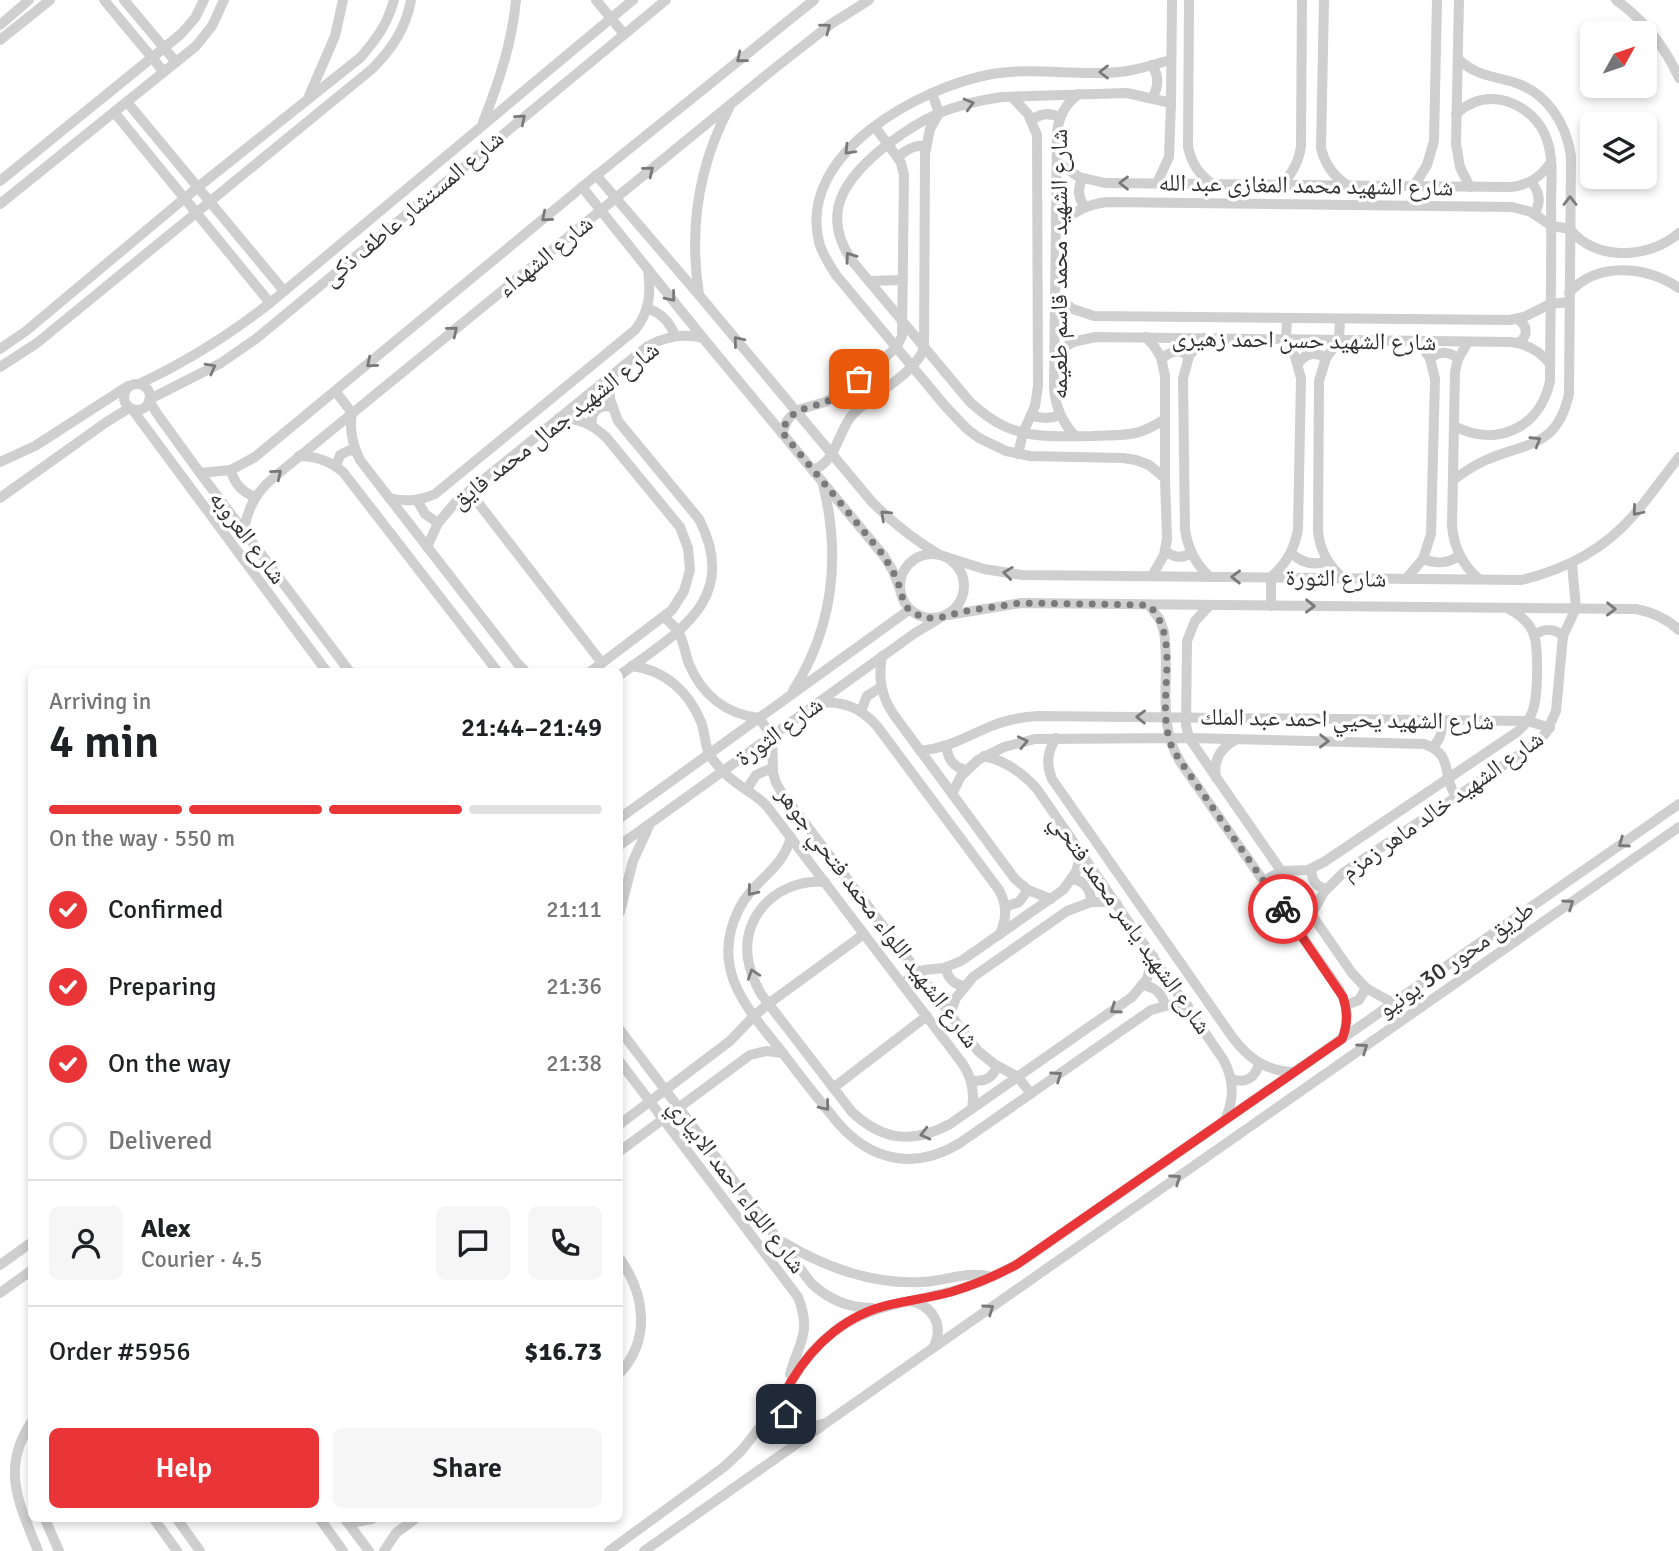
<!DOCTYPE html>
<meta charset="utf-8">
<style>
:root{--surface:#fff;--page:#f6f6f6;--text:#202124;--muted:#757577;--line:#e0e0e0;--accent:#e93537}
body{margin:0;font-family:Signika,"Noto Naskh Arabic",sans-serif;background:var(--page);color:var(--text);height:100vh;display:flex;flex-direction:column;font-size:26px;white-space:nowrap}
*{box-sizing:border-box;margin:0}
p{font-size:23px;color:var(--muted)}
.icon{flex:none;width:38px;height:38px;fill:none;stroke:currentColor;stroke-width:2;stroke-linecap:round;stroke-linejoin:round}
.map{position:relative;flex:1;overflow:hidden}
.drawer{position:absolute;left:28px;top:668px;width:595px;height:854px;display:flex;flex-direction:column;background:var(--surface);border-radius:10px;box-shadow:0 4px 10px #0003}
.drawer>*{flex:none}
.needle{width:46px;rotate:50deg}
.tools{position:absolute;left:1580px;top:21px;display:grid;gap:14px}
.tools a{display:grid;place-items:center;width:77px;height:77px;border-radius:10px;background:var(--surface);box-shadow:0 4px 10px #0003;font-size:35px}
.pin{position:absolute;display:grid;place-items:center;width:60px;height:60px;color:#fff;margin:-30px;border-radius:14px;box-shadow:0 4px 10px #0006}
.courier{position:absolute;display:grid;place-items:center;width:70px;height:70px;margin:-35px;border:5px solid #e93537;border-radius:50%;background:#fff;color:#222;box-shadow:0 2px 9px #0007}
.summary em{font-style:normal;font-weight:600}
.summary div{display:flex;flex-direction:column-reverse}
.summary{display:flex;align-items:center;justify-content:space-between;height:119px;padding:0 21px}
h1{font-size:46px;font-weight:600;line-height:52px}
.bar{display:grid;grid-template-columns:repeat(4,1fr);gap:10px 7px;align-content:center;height:84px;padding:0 21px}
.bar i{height:9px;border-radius:5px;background:var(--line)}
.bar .current{background:var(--accent)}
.bar p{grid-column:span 4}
.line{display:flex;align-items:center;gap:18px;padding:0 21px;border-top:2px solid var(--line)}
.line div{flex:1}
.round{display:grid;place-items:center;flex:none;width:74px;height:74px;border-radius:10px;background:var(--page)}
ol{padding:0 21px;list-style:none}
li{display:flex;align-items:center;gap:21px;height:77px}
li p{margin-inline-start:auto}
li .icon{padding:7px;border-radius:50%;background:var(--accent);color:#fff;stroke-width:4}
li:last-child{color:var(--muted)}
li i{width:38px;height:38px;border:4px solid var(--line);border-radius:50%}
.action{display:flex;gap:14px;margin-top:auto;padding:14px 21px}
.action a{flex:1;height:80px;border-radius:10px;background:var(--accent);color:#fff;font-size:28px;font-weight:600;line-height:80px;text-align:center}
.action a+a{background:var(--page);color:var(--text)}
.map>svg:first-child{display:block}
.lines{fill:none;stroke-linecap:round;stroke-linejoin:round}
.minor{stroke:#cfcfcf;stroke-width:10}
.oneway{stroke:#797979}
.done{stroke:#7a7a7a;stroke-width:7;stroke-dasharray:0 12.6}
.route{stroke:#e93537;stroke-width:9}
.labels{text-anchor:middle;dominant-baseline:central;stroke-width:7;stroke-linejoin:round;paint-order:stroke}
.street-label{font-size:24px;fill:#323232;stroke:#fff}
</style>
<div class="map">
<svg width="1679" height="1551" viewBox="0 0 1679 1551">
<rect width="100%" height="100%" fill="#fff"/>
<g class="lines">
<g class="minor">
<polyline points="104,0 164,72"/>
<polyline points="124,0 176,62"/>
<polyline points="596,0 624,34"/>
<path d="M 1189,0 L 1188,147 C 1192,164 1199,175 1213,184"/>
<path d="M 1324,0 L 1321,148 C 1325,165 1333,176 1347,185"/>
<polyline points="1459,0 1456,144 1460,167 1470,187"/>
<path d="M 1616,0 C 1644,20 1665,47 1679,78"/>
<polyline points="0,25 29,0"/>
<polyline points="0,40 50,0"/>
<path d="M 1152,65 C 1159,76 1159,87 1152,98"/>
<polyline points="309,96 335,36 343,0"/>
<polyline points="1012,97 1028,114 1037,135 1038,386 1035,406 1023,433 1018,454"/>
<polyline points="127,102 284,291"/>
<polyline points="114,112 270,303"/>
<path d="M 1032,120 C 1041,113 1050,112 1060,118"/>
<path d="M 483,122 C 499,82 512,43 516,0"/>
<path d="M 898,158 C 906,149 914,145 926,146"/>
<path d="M 1057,162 L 1079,177 L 1105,183 L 1511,187 C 1529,185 1541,177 1551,162"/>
<path d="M 596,175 L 699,295 L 872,502 C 893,523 914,540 940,555"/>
<path d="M 1083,178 C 1077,188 1078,198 1085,207"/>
<polyline points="0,181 181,34 195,18 204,0"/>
<path d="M 1531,182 C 1540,192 1541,203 1534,214"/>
<polyline points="1157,183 1169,157 1171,103 1172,0"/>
<path d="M 1282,185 C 1292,173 1299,162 1301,146 L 1302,0"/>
<polyline points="1414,186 1427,165 1434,141 1437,0"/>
<polyline points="582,187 703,338 884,556 893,571 899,587"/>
<polyline points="0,204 196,46 212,26 224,0"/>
<path d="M 1056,228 C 1071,212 1087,204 1108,202 L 1512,207 L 1531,212 L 1552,226 L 1570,229 C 1595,262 1649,259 1679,233"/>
<polyline points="869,281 903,280"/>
<path d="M 1569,293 C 1597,261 1646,266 1679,288"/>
<path d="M 699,295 C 689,230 698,167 729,108"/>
<polyline points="1055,296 1073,309 1094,316 1510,320 1524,317 1550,304 1569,302"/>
<path d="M 648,309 C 662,313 670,322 675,336"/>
<path d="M 1340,319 L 1339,340 L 1326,358 L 1319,381 L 1318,531 C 1320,551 1328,565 1343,578"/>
<path d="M 1517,319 C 1528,325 1529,336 1518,343"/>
<polyline points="1146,337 1154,346 1161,357 1165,376 1165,478 1167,539 1164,555 1152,576"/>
<path d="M 1204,338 L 1189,356 L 1183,379 L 1185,530 C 1188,549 1195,564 1210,577"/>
<path d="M 1468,342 L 1458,359 L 1455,372 L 1452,526 C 1454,548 1462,565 1479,579"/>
<path d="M 0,349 L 26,331 L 198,187 L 361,57 C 377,38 387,25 394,0"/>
<path d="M 1054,354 L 1073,342 L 1095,337 L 1511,342 C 1528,344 1540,351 1550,364"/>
<path d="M 1430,358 C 1440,351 1449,351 1458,359"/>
<path d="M 1162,360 C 1169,350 1180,349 1189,356"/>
<path d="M 1298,364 C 1305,353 1315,351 1326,358"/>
<path d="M 0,367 L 37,343 L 372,69 C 392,49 406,28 411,0"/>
<path d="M 610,376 L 610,399 L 618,421 L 699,519 C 741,601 676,633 620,675"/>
<circle cx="137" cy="397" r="13"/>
<path d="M 139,384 C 186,362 229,335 270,303 L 633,0"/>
<path d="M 336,392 L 352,413 C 349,430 352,444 360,460 L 518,664 L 526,672"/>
<polyline points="150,399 221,363 257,338 666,0"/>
<polyline points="149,401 158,415 200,473 350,672"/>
<polyline points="132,409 327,672"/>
<path d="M 1031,415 C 1041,419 1050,419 1060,415"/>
<path d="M 559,418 C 578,418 592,424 606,437 L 680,527 L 688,548 L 690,570 L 684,591 L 672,610 L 590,672"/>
<path d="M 1165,419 C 1156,425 1147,430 1136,433 C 1122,436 1106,435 1092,436 C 1062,436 1034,439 1006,427 C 992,421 981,412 970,402 L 853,262 C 817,212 848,175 888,144 C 904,132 921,121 939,113 C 959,105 981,100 1002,97 L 1127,93 L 1171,103"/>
<path d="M 592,426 C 590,412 598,404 612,407"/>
<path d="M 1454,426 C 1497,448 1540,428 1550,381 C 1550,322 1552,263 1551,204 C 1551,183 1554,160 1547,140 C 1541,121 1525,107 1506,101 C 1487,96 1470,101 1456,114"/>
<polyline points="782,433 787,421 791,416 801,409 825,402 841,394 896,348 902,336 904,175 901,163 898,158 875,127"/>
<path d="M 1075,436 C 1062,422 1055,407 1054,387 L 1057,133 C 1059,116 1065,104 1079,94"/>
<path d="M 299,456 C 317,456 330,461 343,472 L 498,672"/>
<polyline points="0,462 35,446 128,386"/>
<polyline points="336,466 340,455 350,450 355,451"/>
<path d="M 231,470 C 234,484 242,492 255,497"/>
<path d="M 813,470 C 838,460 837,432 853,414 C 872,395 916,373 924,348 L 925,154 L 930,129 L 939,113 L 932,93"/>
<polyline points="200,473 231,470 255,457 582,187 814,0"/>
<path d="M 1165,478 L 1149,465 L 1136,460 L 1123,458 L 1030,456 L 1006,451 L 979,438 L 967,429 L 946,407 L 836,275 C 829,264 822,254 819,242 C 797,153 920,87 992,74 C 1034,67 1077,76 1119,72 C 1136,71 1154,64 1171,60"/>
<path d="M 1453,480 C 1463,473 1474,465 1486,460 C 1527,442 1557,448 1569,394 L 1571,156 C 1566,123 1547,92 1513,82 C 1489,75 1477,76 1458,59"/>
<polyline points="469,491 602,663"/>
<polyline points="0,498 105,423 129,408"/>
<path d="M 389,498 C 406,502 419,501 435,494 L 635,330 C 650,311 651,293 648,269"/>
<polyline points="417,500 425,514 438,523"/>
<path d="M 244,531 C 247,509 256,492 273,478 L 775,68 L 831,24 L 869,0"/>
<path d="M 427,547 L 438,523 L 455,503 L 648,346 C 666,336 683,333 703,338"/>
<path d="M 1165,550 C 1173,558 1182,559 1191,553"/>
<path d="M 1291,553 C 1302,563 1314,566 1327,561"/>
<circle cx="932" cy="586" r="32"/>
<path d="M 946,557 L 984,569 L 1022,575 L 1521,580 C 1564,570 1602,551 1632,517 C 1649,498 1663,477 1679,457"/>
<path d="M 1423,559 C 1436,564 1447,564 1459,556"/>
<polyline points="1406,579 1423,559 1431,534 1435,379 1430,358 1417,341"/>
<path d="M 1149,605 L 1160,620 L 1164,632 C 1171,676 1155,723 1181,763 L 1339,989 C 1348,1006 1349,1021 1342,1039"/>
<polyline points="1210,605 1195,621 1187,641 1186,725 1189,738 1352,973 1366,988 1393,1003"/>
<path d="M 1271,606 L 1271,577 C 1286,564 1295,549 1298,529 L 1301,378 L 1295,357 L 1286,339 L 1287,318"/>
<path d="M 948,615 L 1021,603 L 1636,609 C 1652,612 1666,618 1679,630"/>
<path d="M 664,617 C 669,622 676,627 679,633 C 684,642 685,654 689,664 C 702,695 726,714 759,718 L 772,736 L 773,773 L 776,783 L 782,793 L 978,1051 L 994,1064 L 1018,1077 L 1031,1094"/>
<path d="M 1534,636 C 1543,628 1554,628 1563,636"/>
<path d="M 882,656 C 878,678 881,696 894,715 L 1015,879 L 1028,890 L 1051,899"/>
<path d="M 632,666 C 665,670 689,692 701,722 C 705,732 705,745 709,754 C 712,759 716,763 719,767 C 731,783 752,791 766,805 L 962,1063 C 972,1077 975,1091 972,1109"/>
<path d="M 793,691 C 834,626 841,557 823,484"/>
<path d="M 818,703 C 843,700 861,708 877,726 L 999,890 C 1007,905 1007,918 1000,934"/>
<polyline points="861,711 867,696 881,687"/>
<path d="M 1056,738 C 1047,752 1046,764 1052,779 L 1233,1038 C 1249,1059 1267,1071 1293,1072"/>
<path d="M 947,746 C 947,758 953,767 966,770"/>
<path d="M 1433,747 C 1441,739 1443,731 1441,720"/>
<path d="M 920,751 C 950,747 963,738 989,727 C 1005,720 1021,717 1038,716 L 1528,721 L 1550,728"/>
<path d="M 984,756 C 1006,761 1022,772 1037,789 L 1223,1059 C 1234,1079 1235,1098 1225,1120"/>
<path d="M 1216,778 C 1213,761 1220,748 1235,740"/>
<polyline points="747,789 756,775 772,768"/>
<path d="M 952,794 L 961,776 L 978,760 L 1004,747 L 1035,739 L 1189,738 L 1424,744 C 1456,755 1440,776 1457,797"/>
<polyline points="620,818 909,610"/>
<path d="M 791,837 C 782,871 754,879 739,909 C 709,969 747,1008 782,1052 C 800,1076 819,1100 838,1123 C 872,1162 916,1170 960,1143 L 1151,1010 L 1173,1004 L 1188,1006"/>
<polyline points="620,845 915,633 940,618"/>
<path d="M 1312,868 C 1310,879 1316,886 1326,889"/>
<path d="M 1072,879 C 1085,881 1091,889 1091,902"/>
<path d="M 1264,881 L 1281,871 L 1308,870 L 1324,862 L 1517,732 C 1524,726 1530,719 1533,710 C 1538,695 1539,646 1533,632 C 1528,622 1519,614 1509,609"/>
<path d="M 825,882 C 781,878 741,913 748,959 C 750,972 755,983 761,994 L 852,1112 C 883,1141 913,1144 950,1124 L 1132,997 L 1147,979 L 1153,956"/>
<polyline points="1005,907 1019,902 1028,890"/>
<polyline points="620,912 633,861 649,826"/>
<polyline points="1311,915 1324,892 1343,873 1535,744 1546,733 1556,711 1563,636 1576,608 1572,564"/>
<path d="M 946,967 C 947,978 954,985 965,986"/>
<polyline points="902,984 918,972 924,970 944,968 961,961 1063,890 1076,872 1081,853"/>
<path d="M 1142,985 C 1155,987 1162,993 1165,1005"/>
<polyline points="1346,1005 1359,1000 1366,988"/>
<polyline points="950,1014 956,998 973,977 1067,911 1091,902 1108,902 1117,904"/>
<path d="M 620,1030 L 811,1283 C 828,1299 849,1308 872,1308"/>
<path d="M 620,1062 L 798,1297 C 812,1333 799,1342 790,1374"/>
<path d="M 1231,1079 C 1245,1084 1256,1078 1259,1063"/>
<path d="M 971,1080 C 984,1083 993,1078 997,1066"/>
<polyline points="833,1088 927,1016"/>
<polyline points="620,1124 730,1041 753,1017 768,1004 864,934"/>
<polyline points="620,1151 750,1055 766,1051 783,1053"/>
<path d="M 783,1242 C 824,1267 874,1285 922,1282 C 946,1281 968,1270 992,1277"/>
<path d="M 620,1259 C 645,1294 651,1339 620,1373"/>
<polyline points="0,1265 32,1242"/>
<polyline points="0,1293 32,1270"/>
<path d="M 908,1301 C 933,1304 945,1326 933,1348 L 826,1423 C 815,1427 805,1428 795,1422 C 787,1417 780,1409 781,1400 C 782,1395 786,1390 789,1386 C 802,1362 819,1341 842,1326 C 875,1304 912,1302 949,1292 C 977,1285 1003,1273 1027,1258 L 1679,804"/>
<polyline points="933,1348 1679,827"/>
<path d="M 32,1421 C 0,1469 19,1503 38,1551"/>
<polyline points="45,1519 59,1551"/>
<polyline points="154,1519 177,1551"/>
<polyline points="177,1519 200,1551"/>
<polyline points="320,1519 343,1551"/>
<polyline points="345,1519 369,1551"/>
<polyline points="347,1522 356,1522 372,1519"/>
<polyline points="384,1551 396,1533 415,1519"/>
<polyline points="609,1551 724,1467 742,1450 781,1400"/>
<polyline points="644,1551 822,1426"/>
</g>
</g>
<defs><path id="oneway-chevron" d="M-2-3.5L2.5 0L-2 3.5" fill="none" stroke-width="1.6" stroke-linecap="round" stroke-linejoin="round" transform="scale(1.75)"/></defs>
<g class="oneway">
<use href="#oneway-chevron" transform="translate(826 28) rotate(-37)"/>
<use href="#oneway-chevron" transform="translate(741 58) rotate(141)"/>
<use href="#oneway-chevron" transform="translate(1104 72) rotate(-180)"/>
<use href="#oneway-chevron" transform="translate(969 104) rotate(-15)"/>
<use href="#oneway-chevron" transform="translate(521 119) rotate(-40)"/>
<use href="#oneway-chevron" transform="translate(849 150) rotate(134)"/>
<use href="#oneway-chevron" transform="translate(649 171) rotate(-39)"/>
<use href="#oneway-chevron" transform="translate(1124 183) rotate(-180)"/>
<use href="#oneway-chevron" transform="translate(1570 201) rotate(-90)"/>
<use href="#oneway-chevron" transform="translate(546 217) rotate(140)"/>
<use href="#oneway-chevron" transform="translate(850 257) rotate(-125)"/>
<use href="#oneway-chevron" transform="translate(671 297) rotate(51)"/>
<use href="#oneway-chevron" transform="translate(453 331) rotate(-39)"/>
<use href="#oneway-chevron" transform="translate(738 341) rotate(-130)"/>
<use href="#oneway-chevron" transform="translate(371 363) rotate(140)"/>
<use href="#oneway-chevron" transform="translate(211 368) rotate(-28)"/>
<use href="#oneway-chevron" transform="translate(1536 441) rotate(-31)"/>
<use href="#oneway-chevron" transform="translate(277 474) rotate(-40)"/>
<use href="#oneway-chevron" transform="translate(1637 511) rotate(130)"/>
<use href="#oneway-chevron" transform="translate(885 515) rotate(-137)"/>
<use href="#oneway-chevron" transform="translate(1008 573) rotate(-173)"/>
<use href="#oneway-chevron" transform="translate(1236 577) rotate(-179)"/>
<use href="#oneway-chevron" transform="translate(1310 606) rotate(1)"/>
<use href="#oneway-chevron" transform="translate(1611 609) rotate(1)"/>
<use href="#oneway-chevron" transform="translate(1141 717) rotate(-179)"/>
<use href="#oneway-chevron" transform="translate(1324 741) rotate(1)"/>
<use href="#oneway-chevron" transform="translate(1023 742) rotate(-12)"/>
<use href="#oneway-chevron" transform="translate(1623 843) rotate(145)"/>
<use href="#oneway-chevron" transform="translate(752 891) rotate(129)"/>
<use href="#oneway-chevron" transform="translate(1569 904) rotate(-35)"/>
<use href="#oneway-chevron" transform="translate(753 974) rotate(-109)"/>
<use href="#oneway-chevron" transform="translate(1115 1009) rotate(145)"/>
<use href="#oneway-chevron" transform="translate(1363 1048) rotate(-35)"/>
<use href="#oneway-chevron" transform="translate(1057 1076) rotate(-35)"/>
<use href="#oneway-chevron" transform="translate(825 1106) rotate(51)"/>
<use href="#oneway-chevron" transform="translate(925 1134) rotate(166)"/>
<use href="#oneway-chevron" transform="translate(1176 1179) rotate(-35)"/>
<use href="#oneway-chevron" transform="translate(989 1309) rotate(-35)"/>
</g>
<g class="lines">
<path class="done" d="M 859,379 C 850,386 842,394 832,399 C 810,410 791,405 782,432 L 884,556 L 897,579 L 904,603 L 909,610 L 924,618 L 940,618 L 948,615 L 972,610 L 1021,603 L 1149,605 C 1182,640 1157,695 1169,738 C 1171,747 1176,755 1181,762 L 1283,909"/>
<path class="route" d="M 786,1414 C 778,1401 785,1392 792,1380 C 815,1342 849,1313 893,1304 C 912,1300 932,1297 951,1292 C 974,1285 995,1276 1016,1265 L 1342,1039 C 1348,1025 1348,1012 1343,997 L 1283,909"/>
</g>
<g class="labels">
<g class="street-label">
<text transform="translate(1306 185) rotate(1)">شارع الشهيد محمد المغازى عبد الله</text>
<text transform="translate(413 208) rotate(-40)">شارع المستشار عاطف ذكى</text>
<text transform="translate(545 256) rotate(-39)">شارع الشهداء</text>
<text transform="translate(1059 264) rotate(-90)">شارع الشهيد محمد قاسم طعيمه</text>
<text transform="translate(1304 340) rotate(1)">شارع الشهيد حسن احمد زهيرى</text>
<text transform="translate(555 425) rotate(-38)">شارع الشهيد جمال محمد فايق</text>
<text transform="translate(248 537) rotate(53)">شارع العروبه</text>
<text transform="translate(1336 578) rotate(1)">شارع الثورة</text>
<text transform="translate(1347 719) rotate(1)">شارع الشهيد يحيي احمد عبد الملك</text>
<text transform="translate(779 731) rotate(-36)">شارع الثورة</text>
<text transform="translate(1442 805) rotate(-35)">شارع الشهيد خالد ماهر زمزم</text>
<text transform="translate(878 917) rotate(53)">شارع الشهيد اللواء محمد فتحي جوهر</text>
<text transform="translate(1131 924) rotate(55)">شارع الشهيد ياسر محمد فتحي</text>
<text transform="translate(1456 959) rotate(-35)">طريق محور 30 يونيو</text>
<text transform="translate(737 1186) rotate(53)">شارع اللواء احمد الابياري</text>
</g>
</g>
</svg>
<div class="tools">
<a><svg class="needle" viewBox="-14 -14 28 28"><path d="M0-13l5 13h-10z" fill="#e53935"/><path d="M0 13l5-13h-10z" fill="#757577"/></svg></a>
<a><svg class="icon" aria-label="layers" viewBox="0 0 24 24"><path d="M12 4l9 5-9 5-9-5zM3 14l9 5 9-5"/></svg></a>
</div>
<div class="pin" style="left:859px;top:379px;background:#ea580c"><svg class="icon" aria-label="bag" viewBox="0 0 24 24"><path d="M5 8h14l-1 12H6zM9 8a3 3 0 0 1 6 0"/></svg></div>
<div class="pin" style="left:786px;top:1414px;background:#1f2937"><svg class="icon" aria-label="home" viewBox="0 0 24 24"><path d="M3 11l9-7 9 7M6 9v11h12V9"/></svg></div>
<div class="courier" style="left:1283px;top:909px"><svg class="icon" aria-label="bike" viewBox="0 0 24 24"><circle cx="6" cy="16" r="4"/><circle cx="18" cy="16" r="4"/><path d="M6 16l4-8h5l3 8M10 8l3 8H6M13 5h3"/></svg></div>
<section class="drawer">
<div class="summary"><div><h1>4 min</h1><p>Arriving in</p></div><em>21:44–21:49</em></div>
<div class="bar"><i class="current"></i><i class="current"></i><i class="current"></i><i></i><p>On the way · 550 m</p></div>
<ol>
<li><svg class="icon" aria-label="check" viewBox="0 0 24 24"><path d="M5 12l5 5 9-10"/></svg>Confirmed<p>21:11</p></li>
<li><svg class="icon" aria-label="check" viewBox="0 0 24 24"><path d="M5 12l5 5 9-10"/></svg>Preparing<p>21:36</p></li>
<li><svg class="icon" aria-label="check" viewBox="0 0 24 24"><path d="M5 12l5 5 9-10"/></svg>On the way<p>21:38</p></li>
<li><i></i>Delivered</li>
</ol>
<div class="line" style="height:126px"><a class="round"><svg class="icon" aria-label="person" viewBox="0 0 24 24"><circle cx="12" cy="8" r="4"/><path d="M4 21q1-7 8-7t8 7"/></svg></a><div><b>Alex</b><p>Courier · 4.5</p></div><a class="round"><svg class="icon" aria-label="chat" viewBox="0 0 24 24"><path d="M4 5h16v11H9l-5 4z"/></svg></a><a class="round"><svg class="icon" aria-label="phone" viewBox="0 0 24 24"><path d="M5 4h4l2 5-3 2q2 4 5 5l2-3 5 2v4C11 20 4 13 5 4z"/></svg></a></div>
<div class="line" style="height:91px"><div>Order #5956</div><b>$16.73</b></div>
<div class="action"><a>Help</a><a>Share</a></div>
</section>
</div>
